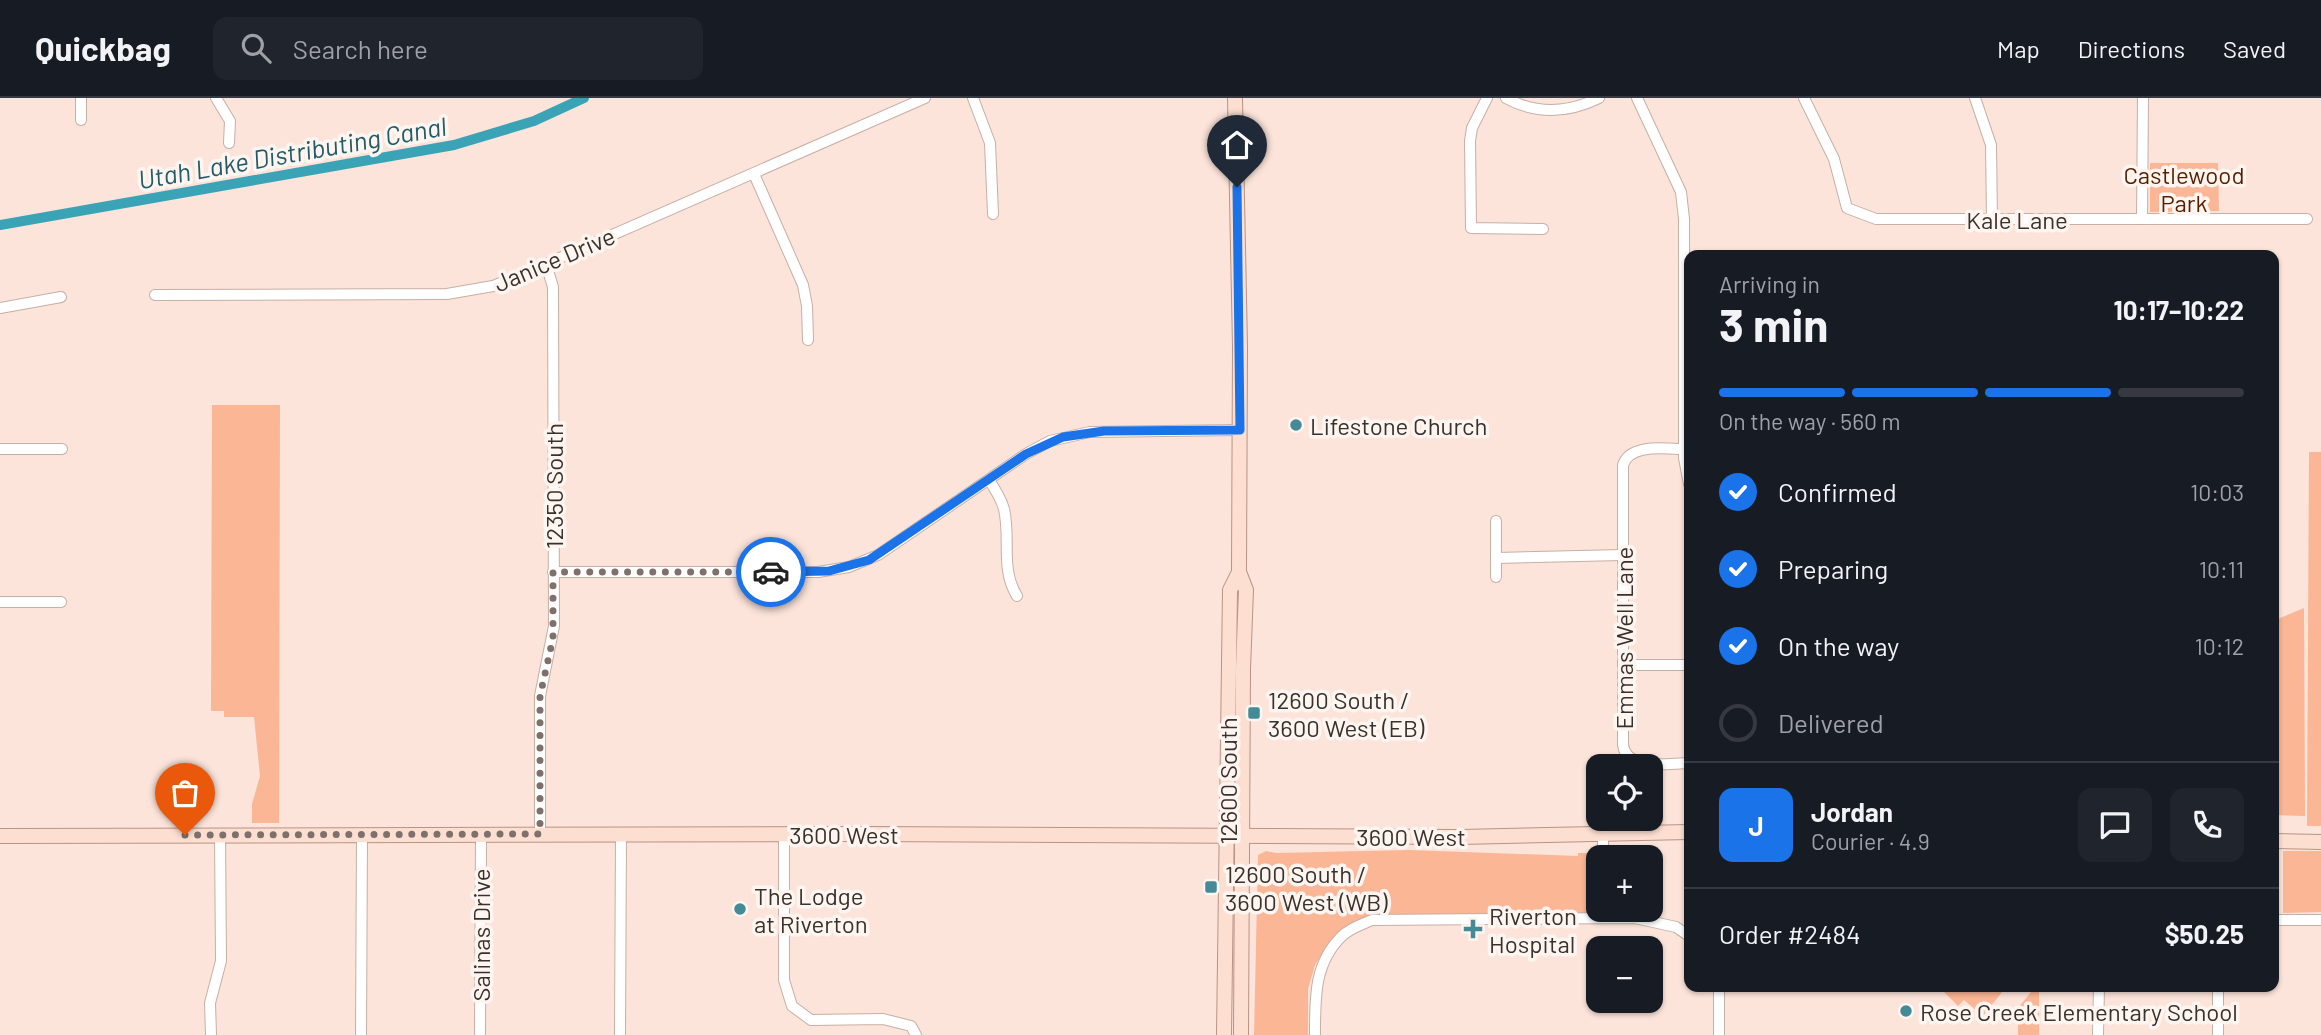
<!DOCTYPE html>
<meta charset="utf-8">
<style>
:root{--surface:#171b24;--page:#20242c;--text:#f1f3f6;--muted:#9ea1a6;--line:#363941;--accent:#1a73e8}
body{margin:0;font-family:Barlow,sans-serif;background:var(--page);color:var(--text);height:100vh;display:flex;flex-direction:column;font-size:26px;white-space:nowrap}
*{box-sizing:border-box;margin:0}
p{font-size:23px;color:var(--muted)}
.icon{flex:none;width:38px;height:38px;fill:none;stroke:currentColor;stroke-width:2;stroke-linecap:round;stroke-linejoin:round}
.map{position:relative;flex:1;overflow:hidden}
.side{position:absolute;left:1684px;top:152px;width:595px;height:742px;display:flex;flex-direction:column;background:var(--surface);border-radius:14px;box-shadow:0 2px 5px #0004}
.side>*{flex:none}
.controls{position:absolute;left:1586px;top:656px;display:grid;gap:14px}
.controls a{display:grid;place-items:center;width:77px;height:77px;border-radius:14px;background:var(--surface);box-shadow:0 2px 5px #0004;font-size:35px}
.pin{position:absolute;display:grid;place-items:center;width:60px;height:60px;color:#fff;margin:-72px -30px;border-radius:50% 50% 50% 0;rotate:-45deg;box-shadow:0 0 7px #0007}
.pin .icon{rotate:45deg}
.courier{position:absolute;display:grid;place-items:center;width:70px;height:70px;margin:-35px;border:5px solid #1a73e8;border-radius:50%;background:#fff;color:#222;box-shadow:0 2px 9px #0007}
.head em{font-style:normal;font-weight:700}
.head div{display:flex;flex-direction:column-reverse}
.head{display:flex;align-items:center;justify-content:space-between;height:119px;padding:0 35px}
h1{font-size:46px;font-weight:700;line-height:52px}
.bar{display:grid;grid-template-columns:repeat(4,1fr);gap:10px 7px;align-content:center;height:84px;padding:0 35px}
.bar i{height:9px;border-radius:5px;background:var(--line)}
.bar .selected{background:var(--accent)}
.bar p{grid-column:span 4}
.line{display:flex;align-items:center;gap:18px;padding:0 35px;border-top:2px solid var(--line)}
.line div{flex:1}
.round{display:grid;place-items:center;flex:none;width:74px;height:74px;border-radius:14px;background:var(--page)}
ol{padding:0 35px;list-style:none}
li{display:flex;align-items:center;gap:21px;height:77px}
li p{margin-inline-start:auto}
li .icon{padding:7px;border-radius:50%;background:var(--accent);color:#fff;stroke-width:4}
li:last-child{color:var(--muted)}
li i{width:38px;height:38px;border:4px solid var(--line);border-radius:50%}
header{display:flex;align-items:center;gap:42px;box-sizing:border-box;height:98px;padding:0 35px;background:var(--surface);border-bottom:2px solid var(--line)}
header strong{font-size:33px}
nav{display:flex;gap:38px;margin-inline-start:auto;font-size:24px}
.search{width:490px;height:63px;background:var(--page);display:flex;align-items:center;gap:18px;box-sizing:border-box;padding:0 24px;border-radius:14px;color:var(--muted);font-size:26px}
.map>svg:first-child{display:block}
.green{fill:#fbb696}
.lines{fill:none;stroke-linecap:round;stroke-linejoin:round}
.canal{stroke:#3aa4b6;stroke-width:10}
.minor-casing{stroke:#c6afa5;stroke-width:12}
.major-casing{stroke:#b79485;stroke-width:16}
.minor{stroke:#fff;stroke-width:10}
.major{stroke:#fddfd2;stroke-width:14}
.done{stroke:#7e706a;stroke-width:7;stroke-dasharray:0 12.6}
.route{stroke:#1a73e8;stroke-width:9}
.poi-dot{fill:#458a97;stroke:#fff5f0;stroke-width:2.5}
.labels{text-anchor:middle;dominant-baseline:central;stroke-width:7;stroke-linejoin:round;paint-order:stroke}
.park-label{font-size:24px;fill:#571f00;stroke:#fff5f0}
.street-label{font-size:24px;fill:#3a312d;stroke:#fff5f0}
.poi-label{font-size:24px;fill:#3a312d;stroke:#fff5f0;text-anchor:start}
.water-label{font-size:26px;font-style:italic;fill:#225c66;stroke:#fff5f0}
</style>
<header>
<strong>Quickbag</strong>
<div class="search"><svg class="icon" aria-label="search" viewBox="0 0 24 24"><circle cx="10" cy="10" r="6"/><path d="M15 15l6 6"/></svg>Search here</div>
<nav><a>Map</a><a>Directions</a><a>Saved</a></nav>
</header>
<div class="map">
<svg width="2321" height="937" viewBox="0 0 2321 937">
<rect width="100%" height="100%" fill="#fce4da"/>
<g class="green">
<polygon points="2150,65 2218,65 2219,113 2150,114"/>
<polygon points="212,307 280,307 279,725 252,725 252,706 260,678 254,619 224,619 224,613 211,613"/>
<polygon points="2309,354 2321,354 2321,728 2307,728"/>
<polygon points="2304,510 2305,718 2273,717 2273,523"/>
<polygon points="1409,752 1578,758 1578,755 1591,755 1594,758 1594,771 1590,771 1593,773 1592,812 1586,816 1392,816 1366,820 1330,843 1315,867 1308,891 1308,937 1254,937 1258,757 1266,753 1276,755"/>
<polygon points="2283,753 2321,753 2321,814 2283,815"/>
<polygon points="1939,889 2006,889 1983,918 1964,902 1958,908"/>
<polygon points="2035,889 2039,889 2039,937 2018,937 2018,910"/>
</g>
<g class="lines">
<polyline class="canal" points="0,127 454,47 534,23 584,0"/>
<g class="minor-casing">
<g id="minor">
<polyline points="216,0 230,23 229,45"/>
<polyline points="973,0 990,45 993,116"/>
<polyline points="1487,0 1472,30 1470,43 1471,130 1543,131"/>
<path d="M 1506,0 C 1537,17 1568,15 1599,0"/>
<polyline points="1637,0 1681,94 1684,121 1684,360 1689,386"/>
<polyline points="1804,0 1834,61 1847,110 1876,121 2307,121"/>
<polyline points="1975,0 1991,47 1992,121"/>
<polyline points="81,22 81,0"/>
<polyline points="754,76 803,187 807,208 808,242"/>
<polyline points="2142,121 2143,0"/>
<polyline points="155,197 447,196 493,188 546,166 925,0"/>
<polyline points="0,210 61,199"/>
<polyline points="0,351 62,351"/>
<path d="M 1684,351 C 1666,351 1630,345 1623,367 L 1623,647 C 1627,674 1668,665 1689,665"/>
<path d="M 989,382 C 995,391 1001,400 1004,411 C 1011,441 1000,471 1017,498"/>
<polyline points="1496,423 1496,479"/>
<polyline points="1496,460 1623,457"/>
<polyline points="553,474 818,474 849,469 878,457 1026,356 1050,343 1090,334 1240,332"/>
<polyline points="0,504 61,504"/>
<polyline points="1623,567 1689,567"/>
<polyline points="540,736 540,598 554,528 553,189 546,166"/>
<polyline points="784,736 784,882 792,908 811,922 883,921 911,928 916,937"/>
<polyline points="1603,736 1603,760"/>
<polyline points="2273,822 2321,822"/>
<polyline points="2218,889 2218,937"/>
<polyline points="211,937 210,905 221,863 220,736"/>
<polyline points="361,937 362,737"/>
<polyline points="480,937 481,737"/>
<polyline points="620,937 621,736"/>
<path d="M 1315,937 C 1315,900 1314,865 1342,838 C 1350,830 1363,826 1372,822 L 1635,820 L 1676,829 L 1689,838"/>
<polyline points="1719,937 1719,889"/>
<polyline points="2098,937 2099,889"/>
</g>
</g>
<g class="major-casing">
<g id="major">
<polyline points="1235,0 1240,249 1239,474 1246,492 1243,571 1241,937"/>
<polyline points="0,738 867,736 1460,739 1689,734"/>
<polyline points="2273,743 2321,744"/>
<polyline points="1224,937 1230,492 1239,474"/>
</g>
</g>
<use href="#minor" class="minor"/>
<use href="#major" class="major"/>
</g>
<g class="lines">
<polyline class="done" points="185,737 540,736 540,598 553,540 553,474 771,474"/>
<polyline class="route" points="771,474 829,473 869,462 1026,356 1063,339 1104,333 1240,332 1237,89"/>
</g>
<g class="poi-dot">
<circle cx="1296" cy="327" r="7"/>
<rect x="1247" y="608" width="14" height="14" rx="3.5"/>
<rect x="1204" y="782" width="14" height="14" rx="3.5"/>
<circle cx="740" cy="811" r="7"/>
<path d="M1469.5 820.5h7v7h7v7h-7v7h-7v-7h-7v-7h7z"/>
<circle cx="1906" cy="913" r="7"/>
</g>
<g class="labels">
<g class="park-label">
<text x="2184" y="76">Castlewood<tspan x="2184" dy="28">Park</tspan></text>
</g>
<g class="street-label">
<text x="2017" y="121">Kale Lane</text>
<text transform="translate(554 161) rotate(-23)">Janice Drive</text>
<text transform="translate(553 388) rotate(-90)">12350 South</text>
<text transform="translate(1623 540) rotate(-90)">Emmas Well Lane</text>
<text transform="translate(1227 683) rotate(-90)">12600 South</text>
<text x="844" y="736">3600 West</text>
<text x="1411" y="738">3600 West</text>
<text transform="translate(480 837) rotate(-90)">Salinas Drive</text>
</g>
<g class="poi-label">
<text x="1310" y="327">Lifestone Church</text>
<text x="1268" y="601">12600 South /<tspan x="1268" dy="28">3600 West (EB)</tspan></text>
<text x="1225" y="775">12600 South /<tspan x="1225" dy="28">3600 West (WB)</tspan></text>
<text x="754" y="797">The Lodge<tspan x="754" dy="28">at Riverton</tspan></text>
<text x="1489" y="817">Riverton<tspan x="1489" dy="28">Hospital</tspan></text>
<text x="1920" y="913">Rose Creek Elementary School</text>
</g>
<g class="water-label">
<text transform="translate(292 54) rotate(-10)">Utah Lake Distributing Canal</text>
</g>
</g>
</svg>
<div class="controls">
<a><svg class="icon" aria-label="locate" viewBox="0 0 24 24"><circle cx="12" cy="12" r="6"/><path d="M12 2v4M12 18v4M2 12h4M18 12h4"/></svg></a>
<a>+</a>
<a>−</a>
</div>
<div class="pin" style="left:185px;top:737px;background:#ea580c"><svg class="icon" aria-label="bag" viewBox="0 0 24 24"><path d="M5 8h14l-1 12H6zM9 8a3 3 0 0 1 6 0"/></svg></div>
<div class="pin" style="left:1237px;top:89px;background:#1f2937"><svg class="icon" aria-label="home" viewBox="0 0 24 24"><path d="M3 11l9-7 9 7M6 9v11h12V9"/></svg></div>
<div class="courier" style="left:771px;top:474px"><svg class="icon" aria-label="car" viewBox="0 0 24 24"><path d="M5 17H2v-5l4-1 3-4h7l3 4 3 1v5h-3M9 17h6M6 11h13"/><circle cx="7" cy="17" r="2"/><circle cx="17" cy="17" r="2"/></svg></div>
<section class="side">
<div class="head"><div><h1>3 min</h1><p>Arriving in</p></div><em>10:17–10:22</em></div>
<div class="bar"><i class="selected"></i><i class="selected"></i><i class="selected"></i><i></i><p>On the way · 560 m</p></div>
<ol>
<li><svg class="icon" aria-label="check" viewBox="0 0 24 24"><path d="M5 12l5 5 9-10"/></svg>Confirmed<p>10:03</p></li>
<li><svg class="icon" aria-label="check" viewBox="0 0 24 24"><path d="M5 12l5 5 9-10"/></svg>Preparing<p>10:11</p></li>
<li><svg class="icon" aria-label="check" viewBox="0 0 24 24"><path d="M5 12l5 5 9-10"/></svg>On the way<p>10:12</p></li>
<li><i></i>Delivered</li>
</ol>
<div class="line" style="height:126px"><b class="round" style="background:var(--accent);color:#fff">J</b><div><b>Jordan</b><p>Courier · 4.9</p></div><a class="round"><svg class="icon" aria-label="chat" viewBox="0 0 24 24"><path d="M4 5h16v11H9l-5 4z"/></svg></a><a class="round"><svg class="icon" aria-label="phone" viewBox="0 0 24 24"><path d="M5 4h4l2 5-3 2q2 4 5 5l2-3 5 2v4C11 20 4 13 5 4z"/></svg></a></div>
<div class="line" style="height:91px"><div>Order #2484</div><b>$50.25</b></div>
</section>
</div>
